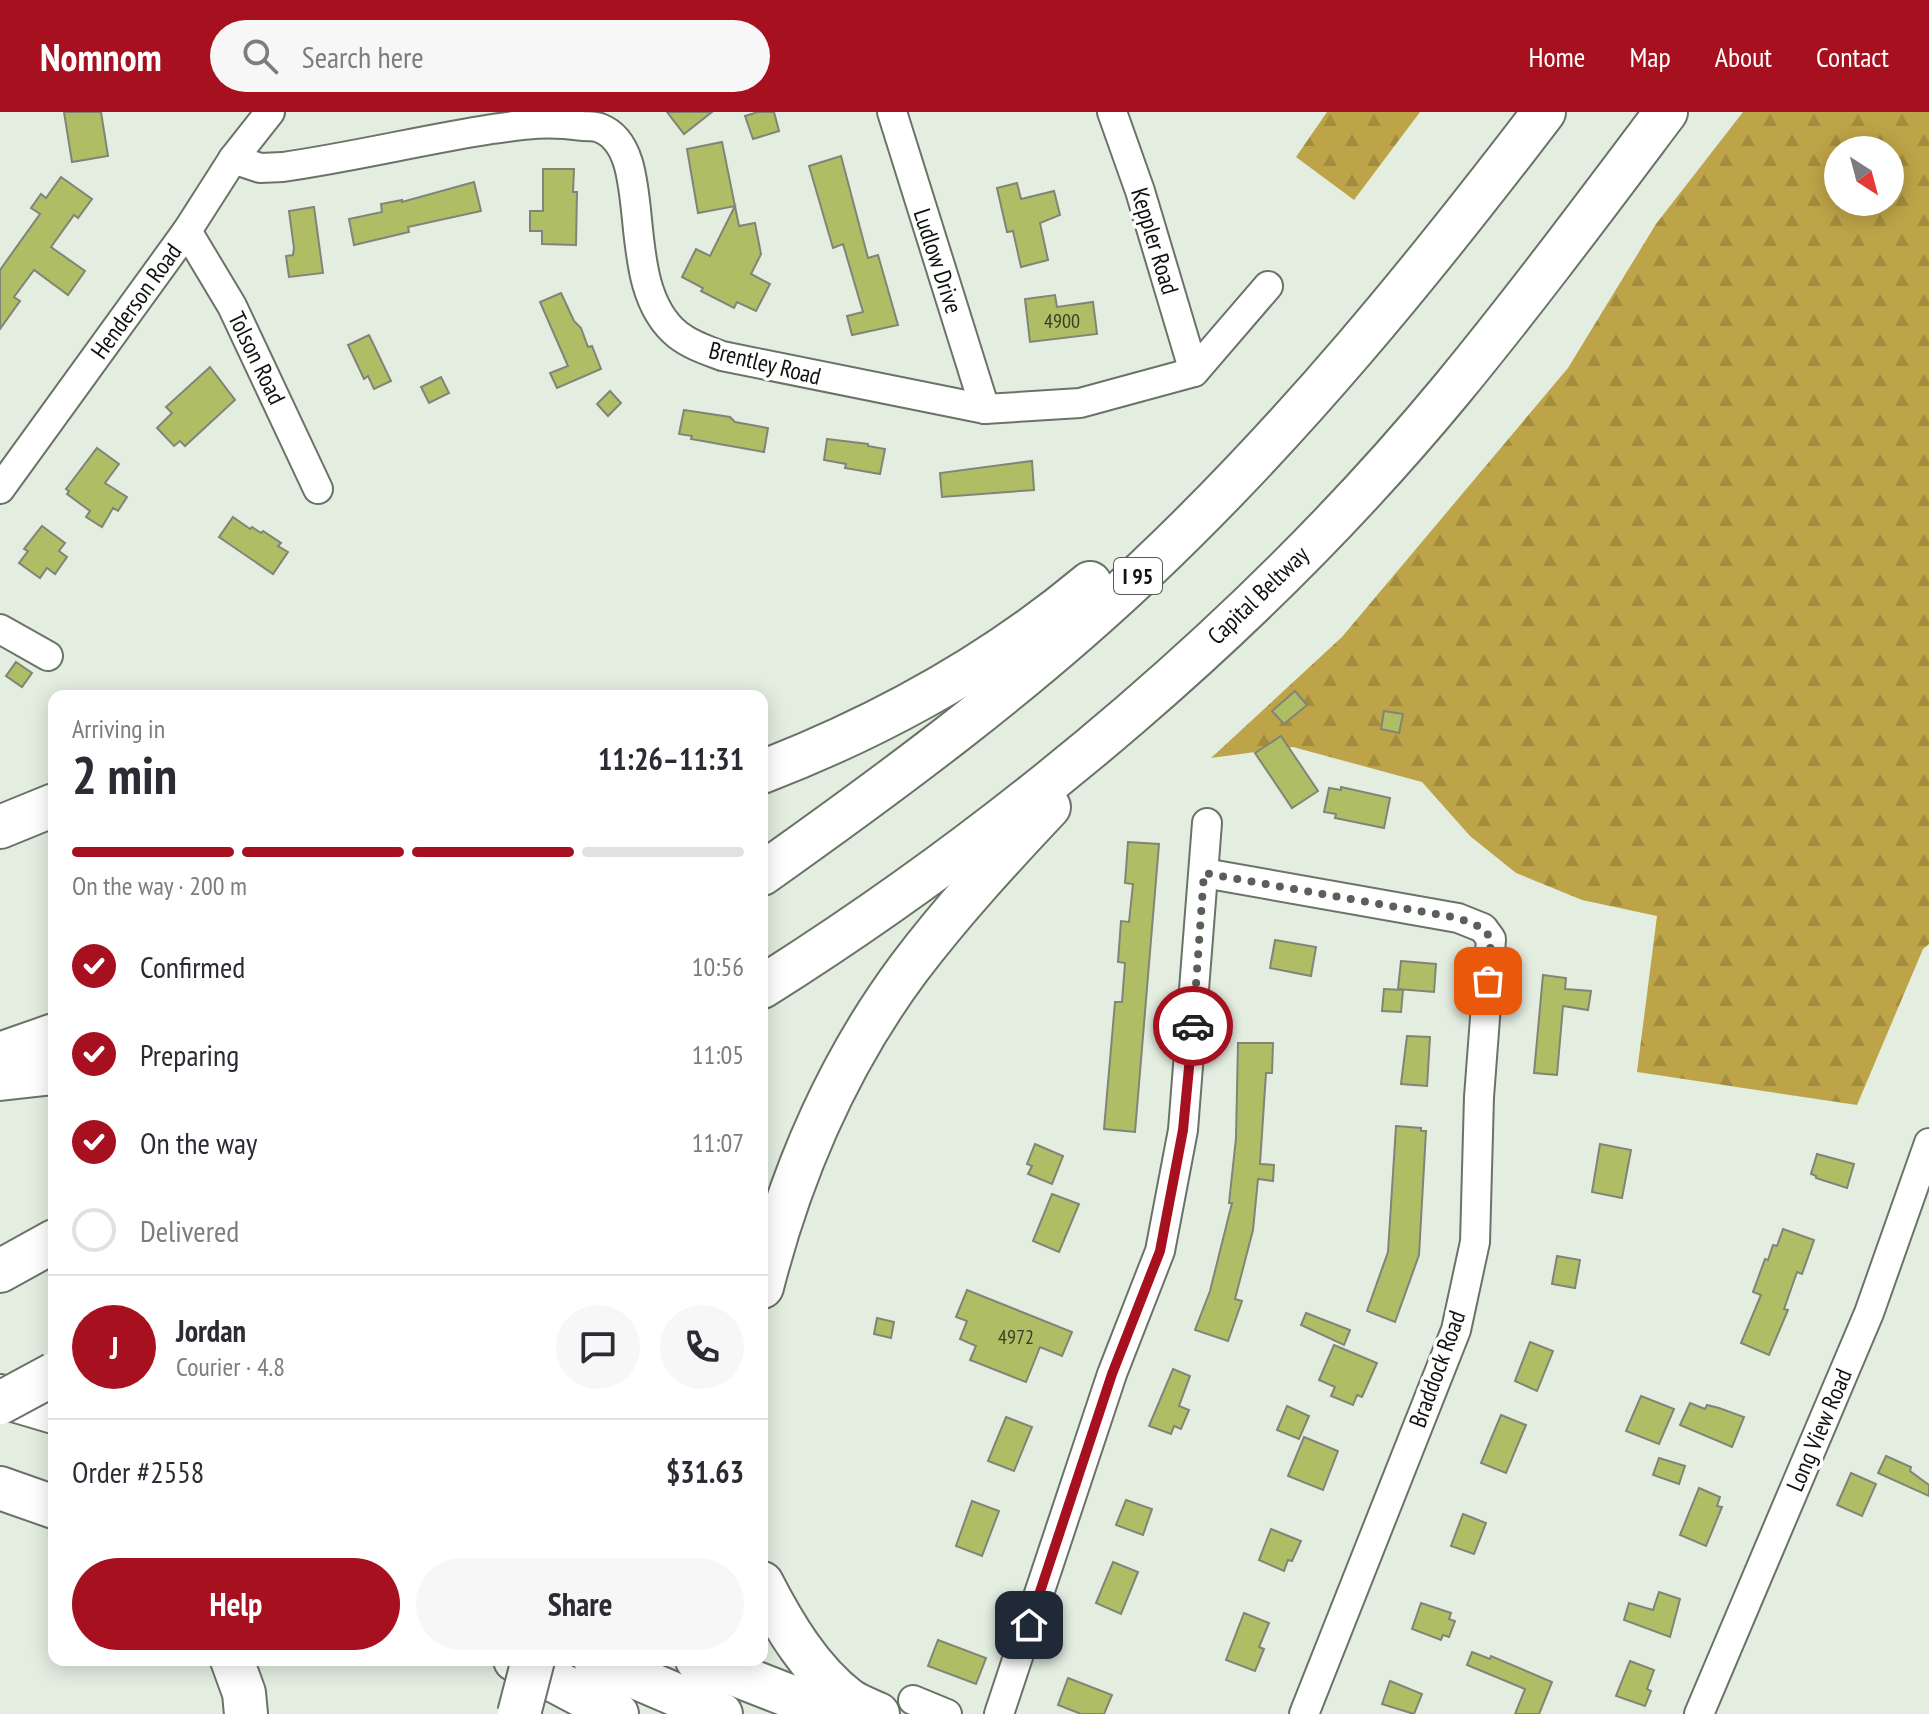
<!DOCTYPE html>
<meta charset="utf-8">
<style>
:root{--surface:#fff;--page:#f7f7f7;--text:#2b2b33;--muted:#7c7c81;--line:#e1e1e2;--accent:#a7101e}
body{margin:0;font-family:"PT Sans Narrow",sans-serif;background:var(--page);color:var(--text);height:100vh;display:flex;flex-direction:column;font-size:30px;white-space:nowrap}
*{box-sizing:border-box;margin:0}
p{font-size:26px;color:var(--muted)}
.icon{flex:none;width:44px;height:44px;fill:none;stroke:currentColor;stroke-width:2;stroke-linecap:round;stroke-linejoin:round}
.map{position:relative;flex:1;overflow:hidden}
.details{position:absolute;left:48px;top:578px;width:720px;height:976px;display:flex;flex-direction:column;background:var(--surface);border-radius:16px;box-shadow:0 4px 20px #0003}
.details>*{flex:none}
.needle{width:52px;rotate:144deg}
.controls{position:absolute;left:1824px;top:24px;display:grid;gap:16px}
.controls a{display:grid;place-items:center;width:80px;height:80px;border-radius:50%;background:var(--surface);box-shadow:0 4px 20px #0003;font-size:40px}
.pin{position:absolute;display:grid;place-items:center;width:68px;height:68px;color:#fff;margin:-34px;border-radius:16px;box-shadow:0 4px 12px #0006}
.courier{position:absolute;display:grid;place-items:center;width:80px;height:80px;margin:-40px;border:6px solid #a7101e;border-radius:50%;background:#fff;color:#222;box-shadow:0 2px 10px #0007}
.headline em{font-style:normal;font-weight:700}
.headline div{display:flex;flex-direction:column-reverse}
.headline{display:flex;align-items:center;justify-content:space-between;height:136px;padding:0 24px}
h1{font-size:52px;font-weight:700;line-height:60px}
.bar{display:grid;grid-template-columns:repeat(4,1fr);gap:12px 8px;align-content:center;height:96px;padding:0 24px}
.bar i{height:10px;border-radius:6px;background:var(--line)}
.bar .current{background:var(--accent)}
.bar p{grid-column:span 4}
.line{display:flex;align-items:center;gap:20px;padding:0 24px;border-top:2px solid var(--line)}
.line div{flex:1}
.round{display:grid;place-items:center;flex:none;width:84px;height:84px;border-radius:42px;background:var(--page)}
ol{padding:0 24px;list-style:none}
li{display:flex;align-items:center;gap:24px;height:88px}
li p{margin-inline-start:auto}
li .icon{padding:8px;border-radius:50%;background:var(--accent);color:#fff;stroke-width:4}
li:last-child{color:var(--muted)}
li i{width:44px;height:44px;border:4px solid var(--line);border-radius:50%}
.button{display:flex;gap:16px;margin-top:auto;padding:16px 24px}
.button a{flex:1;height:92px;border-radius:48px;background:var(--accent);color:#fff;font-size:32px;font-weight:700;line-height:92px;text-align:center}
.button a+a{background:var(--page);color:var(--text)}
header{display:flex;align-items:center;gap:48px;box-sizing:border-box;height:112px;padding:0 40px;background:var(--accent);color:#fff}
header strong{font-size:38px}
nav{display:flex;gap:44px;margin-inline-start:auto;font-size:28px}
.search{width:560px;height:72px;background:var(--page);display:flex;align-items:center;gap:20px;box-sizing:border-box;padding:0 28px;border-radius:44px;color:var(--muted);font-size:30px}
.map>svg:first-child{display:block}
.forest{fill:url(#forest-firs);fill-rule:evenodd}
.building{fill:#afbe65;stroke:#818476;stroke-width:2}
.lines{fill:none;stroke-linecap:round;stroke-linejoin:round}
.minor-casing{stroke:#6a7367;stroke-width:32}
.highway-casing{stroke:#6a7367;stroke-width:46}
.minor{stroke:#fff;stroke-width:28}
.highway{stroke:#fff;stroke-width:42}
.highway-bridge-casing{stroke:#6a7367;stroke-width:46;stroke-linecap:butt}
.highway-bridge{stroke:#fff;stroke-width:42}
.done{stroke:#596058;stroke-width:8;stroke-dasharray:0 14.4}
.route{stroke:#a7101e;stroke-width:10}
.labels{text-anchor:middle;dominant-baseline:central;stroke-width:7;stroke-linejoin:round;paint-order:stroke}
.number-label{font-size:20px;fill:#373e24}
.shield{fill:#fff;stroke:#575a56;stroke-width:2}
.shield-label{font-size:22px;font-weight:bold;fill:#0f130e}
.street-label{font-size:24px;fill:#0f130e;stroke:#fff}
</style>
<header>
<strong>Nomnom</strong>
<div class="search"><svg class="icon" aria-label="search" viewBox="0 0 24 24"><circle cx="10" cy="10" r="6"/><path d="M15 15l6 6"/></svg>Search here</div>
<nav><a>Home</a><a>Map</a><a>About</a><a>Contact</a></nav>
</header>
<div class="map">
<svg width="1929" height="1602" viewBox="0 0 1929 1602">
<defs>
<pattern id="forest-firs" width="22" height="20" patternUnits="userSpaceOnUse" patternTransform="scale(2)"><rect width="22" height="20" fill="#bea448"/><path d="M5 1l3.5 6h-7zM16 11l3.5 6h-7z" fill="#a28c3e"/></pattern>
</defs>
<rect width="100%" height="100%" fill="#e3eee1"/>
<g class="forest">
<polygon points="1327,0 1420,0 1354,88 1296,45"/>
<path d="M 1743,0 L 1929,0 L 1929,832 L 1923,837 L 1857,993 L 1637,960 L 1657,804 L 1582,788 L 1516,761 L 1470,724 L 1422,670 L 1293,635 L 1211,646 L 1342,525 L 1568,256 L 1656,112 ZM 1838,38 L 1890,38 L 1890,90 L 1838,90 Z"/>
</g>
<g class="building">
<polygon points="64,0 101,0 108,44 72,50"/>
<polygon points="667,0 712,0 684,22"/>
<polygon points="758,0 774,0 779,19 753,27 745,4"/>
<polygon points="722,30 739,114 755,111 761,142 751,162 770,172 756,199 737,190 734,196 701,179 703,176 682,165 696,137 710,144 735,94 698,101 687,37"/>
<polygon points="841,44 868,146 878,143 898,213 852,223 847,204 863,200 843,132 833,136 809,54"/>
<polygon points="543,57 574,57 573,80 577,80 576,133 542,132 542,119 530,119 530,99 543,99"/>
<polygon points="61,65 92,87 78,106 74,103 51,135 85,159 68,183 34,158 14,185 20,189 0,217 0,158 40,102 31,96 41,82 46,86"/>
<polygon points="474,70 481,99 408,115 409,120 354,133 349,107 382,100 381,92 402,88 402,90"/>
<polygon points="1017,71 1021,87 1054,79 1060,103 1040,111 1048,148 1021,155 1013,119 1007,120 997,76"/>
<polygon points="314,95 323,161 289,165 286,144 293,143 294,136 289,99"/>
<polygon points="561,181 574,209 581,216 588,235 592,234 601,257 557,276 550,261 568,254 540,190"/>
<polygon points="1055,183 1057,195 1093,190 1097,222 1030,230 1025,187"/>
<polygon points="369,223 391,269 374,277 368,264 364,267 348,233"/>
<polygon points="210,255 235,288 185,334 180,329 174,334 157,316 172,301 166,295"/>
<polygon points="441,265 449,281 429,291 421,275"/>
<polygon points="610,279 621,291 608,304 597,292"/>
<polygon points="684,298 730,305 735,310 768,316 764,340 691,327 692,324 679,322"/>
<polygon points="827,327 868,332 868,334 885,337 880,362 845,356 846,352 824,348"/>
<polygon points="97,336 119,352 105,371 127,385 118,399 113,396 102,415 86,405 90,399 67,382 69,379 66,377"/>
<polygon points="1032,349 1034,378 942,385 940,361"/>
<polygon points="233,405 250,417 252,415 261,421 263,419 281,431 278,434 288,440 273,462 219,425"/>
<polygon points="42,414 65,431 59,439 67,445 55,462 47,456 40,466 19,451 28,439 24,437"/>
<polygon points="16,550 32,561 22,575 6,564"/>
<polygon points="1295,579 1307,593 1284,612 1272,599"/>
<polygon points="1384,599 1403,602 1399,621 1381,617"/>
<polygon points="1281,624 1318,679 1292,696 1255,641"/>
<polygon points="1341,675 1390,686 1384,716 1335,706 1336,702 1324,700 1329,676 1341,678"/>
<polygon points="1128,730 1159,732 1135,1020 1104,1017 1115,890 1122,890 1125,851 1118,850 1121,809 1129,810 1133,772 1125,771"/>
<polygon points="1275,828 1316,835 1311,864 1270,856"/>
<polygon points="1401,849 1436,852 1434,880 1398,877"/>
<polygon points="1543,863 1566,866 1565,877 1591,879 1588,898 1563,894 1557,963 1534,961"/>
<polygon points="1384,877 1403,878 1401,900 1382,899"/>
<polygon points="1407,924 1430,925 1427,974 1401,972"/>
<polygon points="1238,931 1273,931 1272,961 1266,961 1260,1052 1274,1053 1273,1069 1258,1067 1253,1118 1235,1187 1242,1189 1228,1229 1195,1218 1210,1179 1232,1091 1229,1091 1236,1026"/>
<polygon points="1396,1014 1421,1016 1421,1019 1426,1019 1419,1143 1395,1210 1367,1199 1388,1140"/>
<polygon points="1035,1032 1063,1044 1052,1072 1028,1062 1032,1054 1027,1052"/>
<polygon points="1600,1032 1631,1038 1622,1086 1592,1080"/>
<polygon points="1817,1042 1854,1052 1847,1076 1816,1066 1816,1064 1811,1062"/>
<polygon points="1052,1082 1079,1092 1059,1140 1033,1129"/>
<polygon points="1783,1117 1814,1128 1802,1162 1797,1160 1784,1197 1788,1198 1769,1243 1741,1231 1761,1183 1753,1180 1765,1147 1768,1148 1773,1133 1777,1134"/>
<polygon points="1557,1144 1580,1148 1575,1176 1552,1172"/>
<polygon points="967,1178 1072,1220 1062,1244 1040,1235 1026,1270 970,1248 976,1234 960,1227 967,1209 956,1205"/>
<polygon points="1306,1201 1350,1218 1344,1233 1301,1213"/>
<polygon points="877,1206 894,1210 891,1226 874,1222"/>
<polygon points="1530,1230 1553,1239 1537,1279 1515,1269"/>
<polygon points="1334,1233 1377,1251 1362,1285 1357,1283 1353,1293 1331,1284 1335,1275 1319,1268"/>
<polygon points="1173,1257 1190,1264 1179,1294 1189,1298 1181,1317 1174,1314 1171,1322 1149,1314"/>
<polygon points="1641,1284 1674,1297 1659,1332 1626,1319"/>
<polygon points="1690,1291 1705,1297 1707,1293 1719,1296 1744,1305 1732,1335 1680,1313"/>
<polygon points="1287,1294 1309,1304 1299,1327 1277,1318"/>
<polygon points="1501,1303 1526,1313 1506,1361 1481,1351"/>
<polygon points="1006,1305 1032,1315 1014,1359 988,1349"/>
<polygon points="1304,1325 1338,1339 1323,1378 1288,1364"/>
<polygon points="1886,1344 1911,1355 1910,1359 1929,1373 1929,1384 1878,1361"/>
<polygon points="1659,1346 1685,1354 1679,1372 1653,1363"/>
<polygon points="1851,1361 1876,1372 1862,1404 1837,1393"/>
<polygon points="1699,1376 1720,1385 1717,1394 1722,1395 1706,1434 1680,1423"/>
<polygon points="1126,1388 1152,1397 1143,1423 1116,1413"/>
<polygon points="972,1389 999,1399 982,1444 956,1434"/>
<polygon points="1463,1402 1486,1411 1474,1442 1451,1434"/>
<polygon points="1271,1417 1301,1429 1292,1449 1288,1448 1284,1459 1259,1448"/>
<polygon points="1113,1450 1138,1460 1121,1502 1096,1491"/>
<polygon points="1659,1480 1680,1487 1670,1525 1624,1508 1629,1491 1653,1498"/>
<polygon points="1421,1491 1451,1501 1449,1507 1455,1509 1449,1525 1443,1523 1441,1528 1412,1517"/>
<polygon points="1244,1501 1269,1511 1259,1535 1264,1537 1255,1559 1226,1548"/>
<polygon points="938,1528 986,1546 976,1572 928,1554"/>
<polygon points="1472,1540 1490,1547 1491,1544 1552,1570 1539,1602 1515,1602 1525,1577 1467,1553"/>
<polygon points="1630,1549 1654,1558 1647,1577 1651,1579 1645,1594 1616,1584"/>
<polygon points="1068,1566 1112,1583 1104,1602 1081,1602 1058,1593"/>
<polygon points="1390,1569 1422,1582 1414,1602 1382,1592"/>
</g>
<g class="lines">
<g class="minor-casing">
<g id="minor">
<polyline points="892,0 985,297"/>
<polyline points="1112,0 1140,79 1194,260"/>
<path d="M 233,47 L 260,56 L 283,55 C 353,45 422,28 492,17 C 527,12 547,9 582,14 C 588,14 595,14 600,16 C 659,39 614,172 678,223 C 691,233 706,238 722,244 L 985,297 L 1080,291 L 1194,260 L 1268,174"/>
<polyline points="187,119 232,194 318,377"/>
<polyline points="0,377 187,119 233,47 270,0"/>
<polyline points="0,517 48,544"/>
<polyline points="1204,761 1458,806 1483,816 1491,827 1479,985 1475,1130 1456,1218 1304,1602"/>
<polyline points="913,1588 947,1602"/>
<polyline points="999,1602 1112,1262 1160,1139 1183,1018 1207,711"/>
<polyline points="1699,1602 1869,1201 1929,1031"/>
</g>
</g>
<g class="highway-casing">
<g id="highway">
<path d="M 762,660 C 881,614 992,553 1090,471"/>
<polyline points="0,715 54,693"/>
<path d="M 762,762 C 896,667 1027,570 1146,457 C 1294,317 1421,161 1544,0"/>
<path d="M 762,875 C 1013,717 1263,506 1452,277 C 1526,187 1596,93 1666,0"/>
<polyline points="0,942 54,923"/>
<polyline points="0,967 54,961"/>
<polyline points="0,1159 54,1129"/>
<path d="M 762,1175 C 791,1061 839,950 909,856 C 952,799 1001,746 1049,695"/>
<polyline points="0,1284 54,1300"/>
<polyline points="0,1376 54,1395"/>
<path d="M 762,1471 C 784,1514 811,1559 849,1588 C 858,1594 869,1598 878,1602"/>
<polyline points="232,1548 244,1581 246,1602"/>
<polyline points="515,1548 617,1602"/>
<polyline points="595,1548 721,1602"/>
<polyline points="697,1548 836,1602"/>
</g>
</g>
<use href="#minor" class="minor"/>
<use href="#highway" class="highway"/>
<g class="highway-bridge-casing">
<g id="highway-bridge">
<polyline points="0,1291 54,1262"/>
<polyline points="519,1602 533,1548"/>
</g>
</g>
<use href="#highway-bridge" class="highway-bridge"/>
</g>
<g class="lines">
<polyline class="done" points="1193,914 1204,761 1458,806 1483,816 1491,827 1488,869"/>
<polyline class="route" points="1029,1513 1112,1262 1160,1139 1183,1018 1193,914"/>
</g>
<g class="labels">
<g class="number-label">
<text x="1062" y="209">4900</text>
<text x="1016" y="1225">4972</text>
</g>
<rect class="shield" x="1114" y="446" width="48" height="36" rx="6"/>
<g class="shield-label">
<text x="1138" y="464">I 95</text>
</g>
<g class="street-label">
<text transform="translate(1155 129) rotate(73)">Keppler Road</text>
<text transform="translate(938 149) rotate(72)">Ludlow Drive</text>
<text transform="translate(136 189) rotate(-54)">Henderson Road</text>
<text transform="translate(257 246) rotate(64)">Tolson Road</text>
<text transform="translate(765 251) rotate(14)">Brentley Road</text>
<text transform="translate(1258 483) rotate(-44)">Capital Beltway</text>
<text transform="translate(1437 1257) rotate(-70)">Braddock Road</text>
<text transform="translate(1819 1318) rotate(-67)">Long View Road</text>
</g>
</g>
</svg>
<div class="controls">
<a><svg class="needle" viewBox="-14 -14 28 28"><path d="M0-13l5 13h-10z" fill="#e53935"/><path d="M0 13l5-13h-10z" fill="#7c7c81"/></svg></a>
</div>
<div class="pin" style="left:1488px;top:869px;background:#ea580c"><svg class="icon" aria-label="bag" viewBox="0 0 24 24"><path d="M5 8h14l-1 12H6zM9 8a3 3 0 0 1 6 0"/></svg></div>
<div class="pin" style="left:1029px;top:1513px;background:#1f2937"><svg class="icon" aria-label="home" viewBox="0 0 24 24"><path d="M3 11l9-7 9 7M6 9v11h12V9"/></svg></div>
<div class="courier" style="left:1193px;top:914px"><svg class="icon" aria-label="car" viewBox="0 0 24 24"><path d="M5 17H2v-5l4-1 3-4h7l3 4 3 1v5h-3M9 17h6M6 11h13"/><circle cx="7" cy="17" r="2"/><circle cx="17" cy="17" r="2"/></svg></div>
<section class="details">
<div class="headline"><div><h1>2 min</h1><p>Arriving in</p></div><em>11:26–11:31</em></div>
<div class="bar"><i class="current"></i><i class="current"></i><i class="current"></i><i></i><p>On the way · 200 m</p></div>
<ol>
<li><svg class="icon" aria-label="check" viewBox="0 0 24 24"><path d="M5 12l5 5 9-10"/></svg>Confirmed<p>10:56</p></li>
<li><svg class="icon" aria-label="check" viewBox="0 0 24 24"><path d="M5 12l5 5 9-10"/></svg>Preparing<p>11:05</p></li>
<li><svg class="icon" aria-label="check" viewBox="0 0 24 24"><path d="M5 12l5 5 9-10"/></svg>On the way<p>11:07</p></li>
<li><i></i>Delivered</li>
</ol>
<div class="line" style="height:144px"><b class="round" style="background:var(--accent);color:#fff">J</b><div><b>Jordan</b><p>Courier · 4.8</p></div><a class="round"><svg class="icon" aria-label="chat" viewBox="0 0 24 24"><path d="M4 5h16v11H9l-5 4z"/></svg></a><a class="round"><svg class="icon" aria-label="phone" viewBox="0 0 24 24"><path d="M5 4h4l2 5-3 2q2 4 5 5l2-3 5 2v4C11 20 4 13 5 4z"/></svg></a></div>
<div class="line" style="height:104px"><div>Order #2558</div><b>$31.63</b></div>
<div class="button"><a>Help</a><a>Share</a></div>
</section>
</div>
